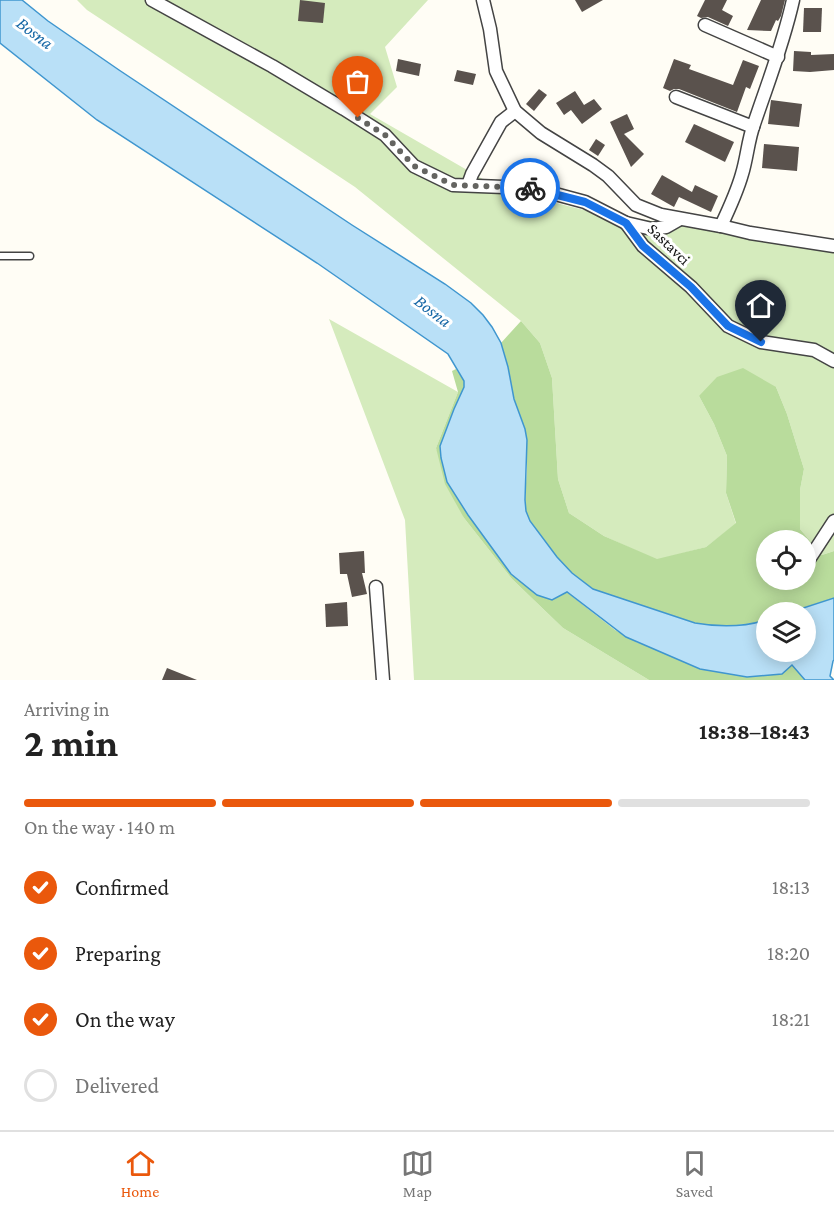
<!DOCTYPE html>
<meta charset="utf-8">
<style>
:root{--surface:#fff;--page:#f2f2f2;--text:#222;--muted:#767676;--line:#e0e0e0;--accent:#ea580c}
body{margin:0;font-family:"Crimson Pro",serif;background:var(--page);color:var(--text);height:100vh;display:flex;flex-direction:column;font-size:22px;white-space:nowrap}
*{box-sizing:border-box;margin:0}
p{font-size:20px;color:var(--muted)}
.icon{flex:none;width:33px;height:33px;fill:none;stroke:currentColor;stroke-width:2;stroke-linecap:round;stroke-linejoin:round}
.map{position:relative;height:680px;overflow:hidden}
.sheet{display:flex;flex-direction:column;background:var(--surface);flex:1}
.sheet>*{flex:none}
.tools{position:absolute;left:756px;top:530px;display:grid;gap:12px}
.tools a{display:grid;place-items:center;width:60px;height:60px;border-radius:50%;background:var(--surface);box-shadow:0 3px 15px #0003;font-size:30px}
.pin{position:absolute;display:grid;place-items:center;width:51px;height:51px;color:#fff;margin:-62px -26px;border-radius:50% 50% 50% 0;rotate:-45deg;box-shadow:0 0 6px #0007}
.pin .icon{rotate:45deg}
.courier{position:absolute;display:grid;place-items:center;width:60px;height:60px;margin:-30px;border:4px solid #1a73e8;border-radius:50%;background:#fff;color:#222;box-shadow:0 2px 8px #0007}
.head em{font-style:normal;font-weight:700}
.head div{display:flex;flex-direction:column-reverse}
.head{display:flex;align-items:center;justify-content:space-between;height:102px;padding:0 24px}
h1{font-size:39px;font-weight:700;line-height:45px}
.bar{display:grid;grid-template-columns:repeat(4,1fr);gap:9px 6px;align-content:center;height:72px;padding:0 24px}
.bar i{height:8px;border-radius:4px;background:var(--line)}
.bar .on{background:var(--accent)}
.bar p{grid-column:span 4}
ol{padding:0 24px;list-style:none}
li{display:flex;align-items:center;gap:18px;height:66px}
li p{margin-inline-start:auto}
li .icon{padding:6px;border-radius:50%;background:var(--accent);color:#fff;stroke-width:4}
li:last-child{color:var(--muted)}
li i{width:33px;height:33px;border:3px solid var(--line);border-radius:50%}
.tabs{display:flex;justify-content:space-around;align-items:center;height:84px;border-top:2px solid var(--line);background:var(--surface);font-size:16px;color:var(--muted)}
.tabs a{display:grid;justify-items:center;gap:3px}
.tabs .on{color:var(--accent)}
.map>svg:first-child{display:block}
.green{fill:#d5ebbd}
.forest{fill:#b9dc9c;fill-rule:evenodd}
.water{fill:#b9e0f7;stroke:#3f96cf;stroke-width:1.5}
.building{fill:#5a524d}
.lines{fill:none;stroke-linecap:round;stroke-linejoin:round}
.lane-casing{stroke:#444;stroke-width:9}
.street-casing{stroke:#444;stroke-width:15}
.lane{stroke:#fff;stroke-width:6}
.street{stroke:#fff;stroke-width:12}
.done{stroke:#646461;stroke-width:6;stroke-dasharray:0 10.8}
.route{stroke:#1a73e8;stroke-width:8}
.labels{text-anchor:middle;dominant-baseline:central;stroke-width:6;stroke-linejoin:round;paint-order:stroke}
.street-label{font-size:16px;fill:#111;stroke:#fff}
.water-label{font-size:18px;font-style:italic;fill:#1768a6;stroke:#fff}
</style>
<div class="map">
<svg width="834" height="680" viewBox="0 0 834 680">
<rect width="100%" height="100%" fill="#fffdf5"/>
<g class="green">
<polygon points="77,0 428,0 385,47 397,87 370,114 500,189 592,212 834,248 834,551 822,555 800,529 800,490 804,469 787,414 776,387 699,396 714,424 727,456 726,493 736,524 706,547 657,560 604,536 569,513 558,479 552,378 540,343 521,321 355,187 87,10"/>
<polygon points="329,319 458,392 436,448 464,518 512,579 563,628 649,680 414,680 405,520"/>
</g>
<g class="forest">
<path d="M 521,321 L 540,343 L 552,378 L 558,479 L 569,513 L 604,536 L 657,559 L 706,547 L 736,523 L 726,493 L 727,456 L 714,424 L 699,396 L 717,377 L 743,368 L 776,387 L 787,414 L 804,469 L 800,490 L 800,529 L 822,555 L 834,551 L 834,598 L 791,612 L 766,612 L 766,620 C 744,627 718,627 695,623 L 593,589 L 572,573 L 557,557 L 530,521 L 526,511 L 525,500 L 527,467 L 525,429 L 514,399 L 508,367 L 501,343 ZM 766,540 L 806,540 L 806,579 L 766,579 Z"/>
<polygon points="456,369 464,381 464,388 454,409 440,446 441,458 447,482 468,515 615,630 638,643 792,665 805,680 649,680 563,628 512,579 464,518 445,484 436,448 458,392 452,371"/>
</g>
<path class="water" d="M 0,0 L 22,0 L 48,21 L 119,70 L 352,225 L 445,284 L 471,303 L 483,315 L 492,327 L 501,343 L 508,367 L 514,399 L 525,429 L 527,440 L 525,500 L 526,511 L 530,521 L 557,557 L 572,573 L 593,589 L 695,623 C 718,627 744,627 766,620 L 766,651 L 806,651 L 806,612 L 791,612 L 834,598 L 834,660 L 833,661 L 830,676 L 834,680 L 805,680 L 792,665 L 782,674 L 747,677 L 700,669 L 626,637 L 567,592 L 552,600 L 537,595 L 511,574 L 468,515 L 447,482 L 441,458 L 440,446 L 454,409 L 464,387 L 464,381 L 448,354 L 317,263 L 97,120 L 0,43 Z"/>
<g class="building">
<polygon points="300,0 325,3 323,23 298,21"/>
<polygon points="575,0 603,0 582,12"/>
<polygon points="705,0 727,0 722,10 733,16 728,26 708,17 701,18 697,16"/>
<polygon points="761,0 785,0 781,16 778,21 776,20 771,31 747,30"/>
<polygon points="804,8 822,8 821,32 803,32"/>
<polygon points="794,51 811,52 811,55 834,54 834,70 810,72 793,71"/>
<polygon points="398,59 421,64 419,76 396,71"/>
<polygon points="674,59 691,65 689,69 733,85 743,60 759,66 750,89 746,87 737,112 679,89 674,89 670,91 663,88"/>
<polygon points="457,70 476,74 473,85 454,81"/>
<polygon points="539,89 547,95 534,111 526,104"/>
<polygon points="575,91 584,105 594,99 602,109 582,124 571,110 564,115 556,103"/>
<polygon points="771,100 802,104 799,127 768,124"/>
<polygon points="627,114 634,129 624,134 644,154 631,167 610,122"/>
<polygon points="694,124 734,142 725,162 685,142"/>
<polygon points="596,139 605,145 598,156 589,150"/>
<polygon points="764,144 799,147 797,171 762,168"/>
<polygon points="662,175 692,192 695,185 718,196 711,212 679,197 674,207 651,194"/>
<polygon points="364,551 365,573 362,573 367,594 352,597 347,574 340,574 339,553"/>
<polygon points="347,602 348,626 326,627 325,604"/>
<polygon points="167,668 197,680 162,680"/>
</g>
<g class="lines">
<g class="lane-casing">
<polyline id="lane" points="0,256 30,256"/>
</g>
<g class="street-casing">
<g id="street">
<polyline points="152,0 272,66 344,109 385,135 414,166 453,185 533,188 585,202 626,223 652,229 666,227 680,219"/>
<polyline points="483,0 490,29 496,71 515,111 541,133 593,165 608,176 636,205 661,215 721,226 750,233 834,246"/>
<polyline points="705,25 778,57"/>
<polyline points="676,97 753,127"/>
<polyline points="468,185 472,174 501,122 515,111"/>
<polyline points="626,223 643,246 691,287 728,326 761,342 814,350 834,361"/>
<path d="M 721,226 C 729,209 737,192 742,174 C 747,158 748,140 754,124 C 768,82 783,45 793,0"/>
<polyline points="806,564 834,521"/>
<polyline points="376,587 383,680"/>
</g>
</g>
<use href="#lane" class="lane"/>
<use href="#street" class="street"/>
</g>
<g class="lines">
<polyline class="done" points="358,118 385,135 414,166 453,185 530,188"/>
<polyline class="route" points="530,188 585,202 626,223 643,246 691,287 728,326 761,342"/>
</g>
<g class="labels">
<g class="street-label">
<text transform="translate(669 244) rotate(44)">Sastavci</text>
</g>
<g class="water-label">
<text transform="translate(35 33) rotate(37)">Bosna</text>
<text transform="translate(433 311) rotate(38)">Bosna</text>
</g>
</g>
</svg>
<div class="tools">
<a><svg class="icon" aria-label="locate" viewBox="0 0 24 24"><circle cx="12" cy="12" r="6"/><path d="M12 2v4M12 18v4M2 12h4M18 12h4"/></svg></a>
<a><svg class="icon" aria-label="layers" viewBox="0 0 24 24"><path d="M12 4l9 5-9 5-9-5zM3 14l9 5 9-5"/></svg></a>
</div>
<div class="pin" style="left:358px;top:118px;background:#ea580c"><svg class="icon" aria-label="bag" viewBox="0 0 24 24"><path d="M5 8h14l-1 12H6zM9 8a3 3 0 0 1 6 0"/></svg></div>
<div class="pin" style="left:761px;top:342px;background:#1f2937"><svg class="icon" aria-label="home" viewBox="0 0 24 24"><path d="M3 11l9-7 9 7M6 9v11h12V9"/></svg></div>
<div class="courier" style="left:530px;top:188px"><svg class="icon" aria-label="bike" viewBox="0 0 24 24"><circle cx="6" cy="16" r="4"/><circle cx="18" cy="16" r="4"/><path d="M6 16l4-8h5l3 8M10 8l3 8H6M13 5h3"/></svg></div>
</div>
<section class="sheet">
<div class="head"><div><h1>2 min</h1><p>Arriving in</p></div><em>18:38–18:43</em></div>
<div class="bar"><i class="on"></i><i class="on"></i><i class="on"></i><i></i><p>On the way · 140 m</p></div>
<ol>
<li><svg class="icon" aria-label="check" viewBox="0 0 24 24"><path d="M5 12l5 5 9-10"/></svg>Confirmed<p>18:13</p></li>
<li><svg class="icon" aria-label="check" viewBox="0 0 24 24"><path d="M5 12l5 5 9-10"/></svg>Preparing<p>18:20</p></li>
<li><svg class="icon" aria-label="check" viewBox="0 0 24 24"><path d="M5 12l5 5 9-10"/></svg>On the way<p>18:21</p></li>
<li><i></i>Delivered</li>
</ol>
</section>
<nav class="tabs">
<a class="on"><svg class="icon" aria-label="home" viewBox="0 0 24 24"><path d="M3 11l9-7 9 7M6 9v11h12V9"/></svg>Home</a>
<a><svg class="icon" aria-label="map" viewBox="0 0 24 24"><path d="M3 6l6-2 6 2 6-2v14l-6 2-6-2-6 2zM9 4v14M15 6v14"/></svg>Map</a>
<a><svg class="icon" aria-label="saved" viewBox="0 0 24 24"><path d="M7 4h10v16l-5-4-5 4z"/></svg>Saved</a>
</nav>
